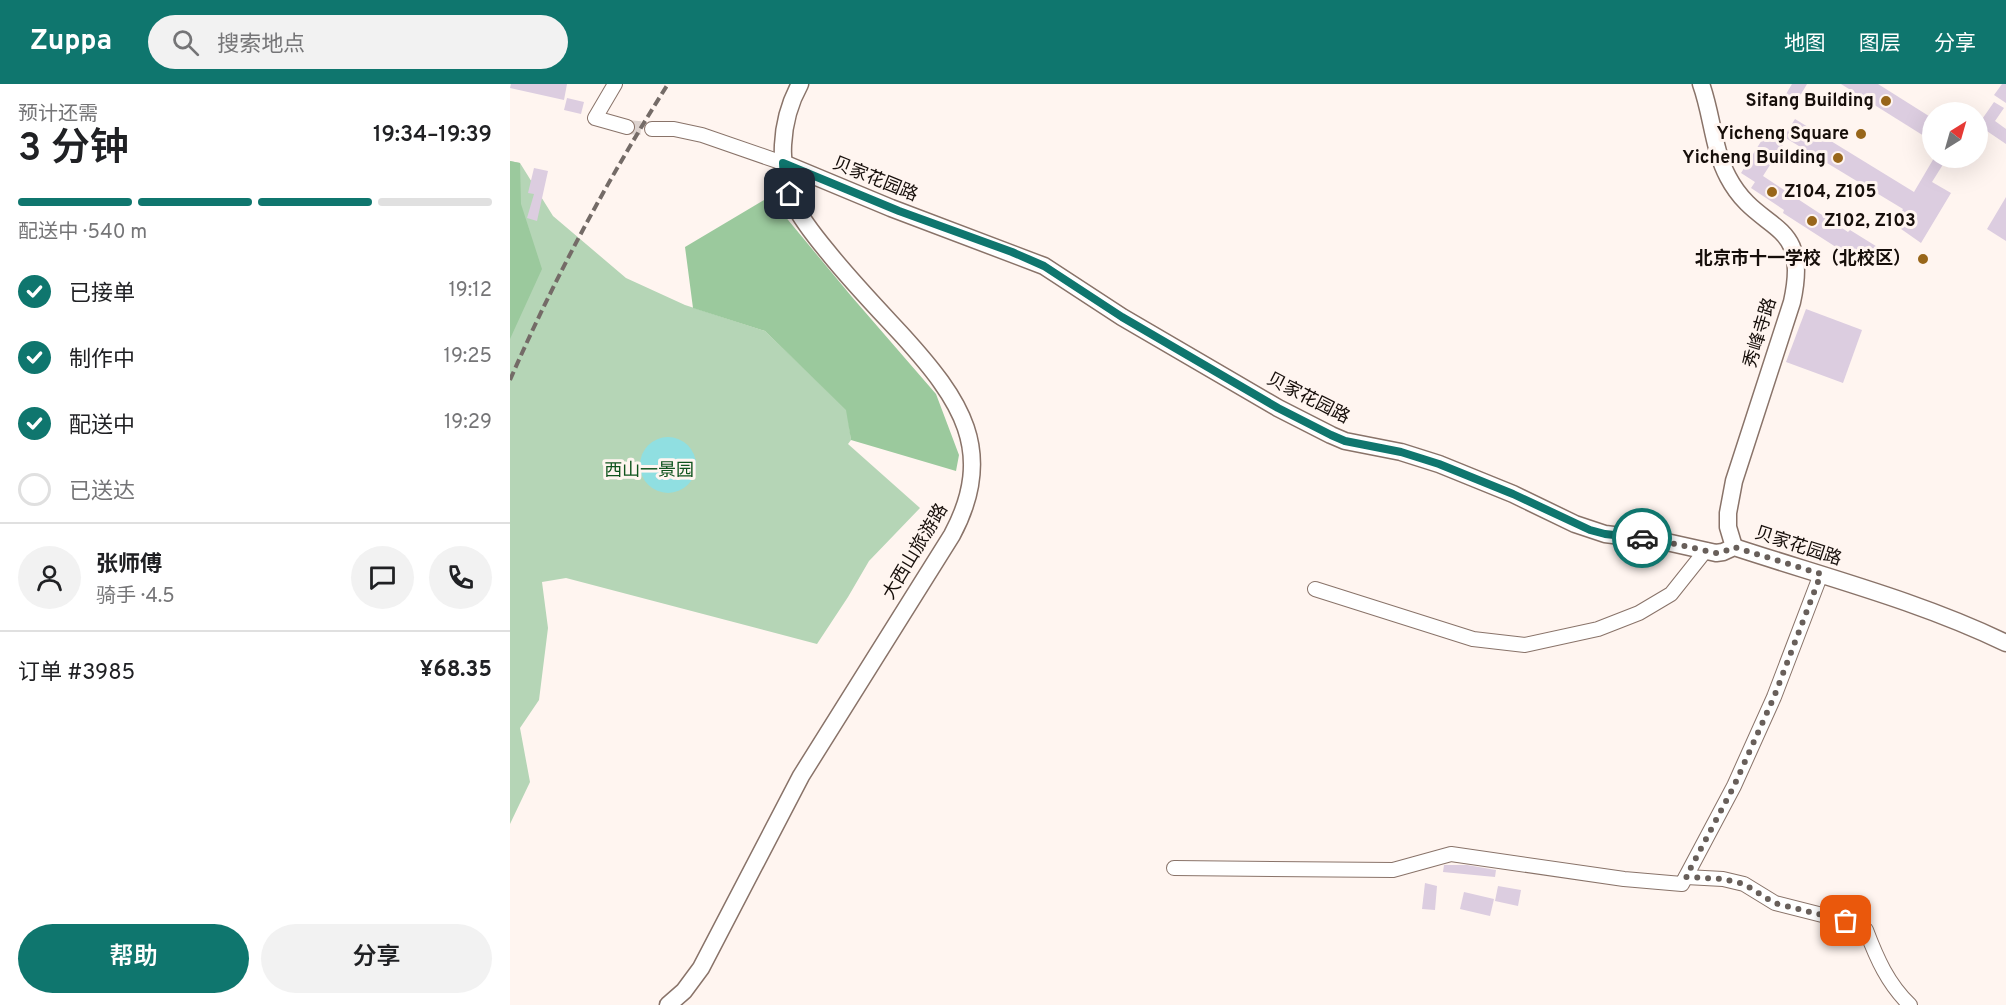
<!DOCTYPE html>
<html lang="zh">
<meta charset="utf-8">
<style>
:root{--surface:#fff;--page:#f2f2f2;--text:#202124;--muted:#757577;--line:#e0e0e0;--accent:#0f766e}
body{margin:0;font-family:Overpass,"Noto Sans SC",sans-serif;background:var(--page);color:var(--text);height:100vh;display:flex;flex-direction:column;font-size:22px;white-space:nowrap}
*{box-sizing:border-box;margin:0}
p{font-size:20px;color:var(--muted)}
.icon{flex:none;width:33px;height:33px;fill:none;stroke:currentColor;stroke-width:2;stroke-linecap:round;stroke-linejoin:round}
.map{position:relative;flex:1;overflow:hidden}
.side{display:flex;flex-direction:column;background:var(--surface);width:510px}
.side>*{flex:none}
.needle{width:39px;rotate:37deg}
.controls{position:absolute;left:1412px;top:18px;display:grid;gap:12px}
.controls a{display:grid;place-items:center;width:66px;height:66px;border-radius:50%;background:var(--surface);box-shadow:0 6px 24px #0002;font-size:30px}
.pin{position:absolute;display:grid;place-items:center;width:51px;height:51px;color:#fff;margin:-26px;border-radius:12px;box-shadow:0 3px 9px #0006}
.courier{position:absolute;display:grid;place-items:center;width:60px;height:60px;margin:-30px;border:4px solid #0f766e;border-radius:50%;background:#fff;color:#222;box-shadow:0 2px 8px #0007}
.headline em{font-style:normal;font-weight:600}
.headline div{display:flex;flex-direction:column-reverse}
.headline{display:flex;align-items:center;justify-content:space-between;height:102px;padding:0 18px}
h1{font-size:39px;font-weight:600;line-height:45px}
.bar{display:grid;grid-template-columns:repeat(4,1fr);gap:9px 6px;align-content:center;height:72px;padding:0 18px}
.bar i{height:8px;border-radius:4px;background:var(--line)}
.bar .on{background:var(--accent)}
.bar p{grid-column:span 4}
.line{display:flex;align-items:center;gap:15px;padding:0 18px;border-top:2px solid var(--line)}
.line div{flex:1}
.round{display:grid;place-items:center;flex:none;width:63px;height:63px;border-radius:32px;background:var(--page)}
ol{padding:0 18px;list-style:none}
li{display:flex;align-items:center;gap:18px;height:66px}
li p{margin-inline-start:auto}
li .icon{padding:6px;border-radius:50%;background:var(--accent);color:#fff;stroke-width:4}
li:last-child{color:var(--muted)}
li i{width:33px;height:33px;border:3px solid var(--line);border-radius:50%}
.button{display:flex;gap:12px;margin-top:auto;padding:12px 18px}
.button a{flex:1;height:69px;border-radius:36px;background:var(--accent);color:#fff;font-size:24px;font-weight:600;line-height:69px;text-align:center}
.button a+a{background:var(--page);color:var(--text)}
header{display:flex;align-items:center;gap:36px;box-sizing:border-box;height:84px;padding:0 30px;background:var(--accent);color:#fff}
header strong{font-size:28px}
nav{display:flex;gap:33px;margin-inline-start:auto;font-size:21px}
.search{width:420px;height:54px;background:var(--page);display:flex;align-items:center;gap:15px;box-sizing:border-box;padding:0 21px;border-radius:33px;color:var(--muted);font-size:22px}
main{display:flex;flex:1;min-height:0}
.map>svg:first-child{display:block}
.green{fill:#b5d5b6}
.forest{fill:#9bc99d}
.water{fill:#90dfe1}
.building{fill:#dccde0}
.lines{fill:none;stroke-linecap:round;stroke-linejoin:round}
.minor-tunnel{stroke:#dcd2ce;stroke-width:14;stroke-dasharray:14 7;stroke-linecap:butt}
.minor-casing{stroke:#897369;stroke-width:16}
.tertiary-casing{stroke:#897369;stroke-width:19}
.minor{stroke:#fff;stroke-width:14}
.tertiary{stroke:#fff;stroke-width:16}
.rail{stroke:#746b67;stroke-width:4;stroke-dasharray:9 4.5;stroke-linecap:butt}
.done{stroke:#685f5a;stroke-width:6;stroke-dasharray:0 10.8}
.route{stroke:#0f766e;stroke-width:8}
.poi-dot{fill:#98661a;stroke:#fff5f0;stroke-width:2}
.labels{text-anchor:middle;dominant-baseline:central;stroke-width:6;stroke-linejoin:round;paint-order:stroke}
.poi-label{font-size:18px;font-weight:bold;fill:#160e0a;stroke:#fff5f0;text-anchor:end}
.street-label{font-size:18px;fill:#160e0a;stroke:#fff5f0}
.park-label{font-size:18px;fill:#0f531d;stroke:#fff5f0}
</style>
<header>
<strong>Zuppa</strong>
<div class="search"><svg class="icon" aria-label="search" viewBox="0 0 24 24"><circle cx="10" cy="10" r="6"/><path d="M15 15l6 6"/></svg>搜索地点</div>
<nav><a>地图</a><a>图层</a><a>分享</a></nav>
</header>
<main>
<section class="side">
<div class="headline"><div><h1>3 分钟</h1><p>预计还需</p></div><em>19:34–19:39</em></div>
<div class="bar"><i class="on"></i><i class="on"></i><i class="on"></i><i></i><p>配送中 · 540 m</p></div>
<ol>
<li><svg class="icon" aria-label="check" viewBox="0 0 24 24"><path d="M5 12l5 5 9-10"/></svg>已接单<p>19:12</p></li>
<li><svg class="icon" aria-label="check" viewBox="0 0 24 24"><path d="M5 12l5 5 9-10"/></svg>制作中<p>19:25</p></li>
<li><svg class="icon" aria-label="check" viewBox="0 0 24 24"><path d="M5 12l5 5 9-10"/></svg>配送中<p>19:29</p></li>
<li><i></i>已送达</li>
</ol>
<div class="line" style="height:108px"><a class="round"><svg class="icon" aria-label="person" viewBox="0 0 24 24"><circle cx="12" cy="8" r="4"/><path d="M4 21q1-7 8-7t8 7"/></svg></a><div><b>张师傅</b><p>骑手 · 4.5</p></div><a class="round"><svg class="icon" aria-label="chat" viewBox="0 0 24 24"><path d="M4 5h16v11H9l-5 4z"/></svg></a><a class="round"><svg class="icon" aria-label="phone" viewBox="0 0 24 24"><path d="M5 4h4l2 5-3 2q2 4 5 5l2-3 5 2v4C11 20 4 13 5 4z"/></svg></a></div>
<div class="line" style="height:78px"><div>订单 #3985</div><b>¥68.35</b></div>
<div class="button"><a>帮助</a><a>分享</a></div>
</section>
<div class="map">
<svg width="1496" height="921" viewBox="0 0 1496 921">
<rect width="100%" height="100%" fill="#fff5f0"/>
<polygon class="green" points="0,77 10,79 43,132 116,194 175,221 255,247 337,326 341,356 338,360 410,424 359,477 338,513 307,560 56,494 32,498 38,544 29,616 10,644 20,698 0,740"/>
<g class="forest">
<polygon points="0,77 10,79 11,120 32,185 0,255"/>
<polygon points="259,113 342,213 426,310 449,371 446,387 341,356 336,326 255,247 183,224 175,163"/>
</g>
<circle class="water" cx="158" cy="381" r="28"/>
<g class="building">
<polygon points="1,0 57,0 54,16 0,4"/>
<polygon points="1282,0 1297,0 1287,17 1276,10"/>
<polygon points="1331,0 1368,0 1422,34 1422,57"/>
<polygon points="1492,0 1496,0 1496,19 1484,11"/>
<polygon points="57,14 74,18 71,30 54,26"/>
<polygon points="1484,18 1494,24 1485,37 1496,45 1496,60 1468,41"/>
<polygon points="1285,35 1404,108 1424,74 1437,74 1422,98 1441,109 1411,159 1384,140 1393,125 1274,53"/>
<polygon points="1257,48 1274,59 1253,92 1338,148 1340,146 1369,164 1357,183 1273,129 1274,126 1241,104 1245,98 1231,89"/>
<polygon points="24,84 38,87 27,137 17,134 24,110 18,109"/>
<polygon points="1496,113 1496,157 1477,145"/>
<polygon points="1296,225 1352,246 1333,299 1276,278"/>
<polygon points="934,781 957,781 986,786 985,793 933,788"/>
<polygon points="915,799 927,802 925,826 912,825"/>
<polygon points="988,802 1011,806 1008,822 985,817"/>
<polygon points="954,808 984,815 980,832 950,825"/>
</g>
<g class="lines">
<polyline class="minor-tunnel" points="117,43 142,45"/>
<g class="minor-casing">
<g id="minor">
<polyline points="105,0 85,34 117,43"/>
<polyline points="142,45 164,45 192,51 273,79"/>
<polyline points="805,505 963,555 1015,561 1088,545 1129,529 1161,510 1196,466"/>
<polyline points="664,784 883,786 941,770 1114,795 1172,800 1224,702 1264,613 1311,490"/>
<path d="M 1176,793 L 1213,795 L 1234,800 L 1265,819 L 1336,837 L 1356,846 C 1367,875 1378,900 1400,921"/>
</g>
</g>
<g class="tertiary-casing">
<g id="tertiary">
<path d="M 1191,0 C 1202,30 1203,65 1218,93 C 1249,152 1301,132 1282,218 L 1224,397 L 1218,429 L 1218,443 L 1224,463"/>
<path d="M 273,79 L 381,124 L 534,182 L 612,233 L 768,324 L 821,351 L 835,357 L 891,368 L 929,380 L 1003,410 L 1065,440 L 1095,450 L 1152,457 L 1206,469 L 1213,468 L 1224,463 C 1315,493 1409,517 1496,559"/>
<path d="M 158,921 L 174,907 L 191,884 L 291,692 L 442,451 C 487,367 450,315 393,252 C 367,224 341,197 317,167 C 288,132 271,109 273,61 C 274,40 280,18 290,0"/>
</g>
</g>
<use href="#minor" class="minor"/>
<use href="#tertiary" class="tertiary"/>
<path class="rail" d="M 0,296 C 45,193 98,95 158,0"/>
</g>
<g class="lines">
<polyline class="done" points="1132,454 1152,457 1206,469 1213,468 1224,463 1311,490 1264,613 1224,702 1176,793 1213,795 1234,800 1264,819 1336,837"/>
<polyline class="route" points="280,110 274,95 273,79 389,127 502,168 534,182 612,233 768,324 821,351 835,357 891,368 929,380 1003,410 1080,446 1095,450 1132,454"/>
</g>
<g class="poi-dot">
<circle cx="1376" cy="17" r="6"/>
<circle cx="1351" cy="50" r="6"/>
<circle cx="1328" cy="74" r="6"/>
<circle cx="1262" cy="108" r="6"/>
<circle cx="1302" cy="137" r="6"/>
<circle cx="1413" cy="175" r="6"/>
</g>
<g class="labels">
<g class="poi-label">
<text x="1364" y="17">Sifang Building</text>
<text x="1339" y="50">Yicheng Square</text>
<text x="1316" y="74">Yicheng Building</text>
<text x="1274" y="108" text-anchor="start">Z104, Z105</text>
<text x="1314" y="137" text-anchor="start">Z102, Z103</text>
<text x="1401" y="175">北京市十一学校（北校区）</text>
</g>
<g class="street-label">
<text transform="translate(365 96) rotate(22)">贝家花园路</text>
<text transform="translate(1251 249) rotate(-73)">秀峰寺路</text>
<text transform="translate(798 315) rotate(27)">贝家花园路</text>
<text transform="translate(1288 463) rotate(18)">贝家花园路</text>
<text transform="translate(406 468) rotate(-59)">大西山旅游路</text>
</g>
<g class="park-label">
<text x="139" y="387">西山一景园</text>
</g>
</g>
</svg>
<div class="controls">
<a><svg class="needle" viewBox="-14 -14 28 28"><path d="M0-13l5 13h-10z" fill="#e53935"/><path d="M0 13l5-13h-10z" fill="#757577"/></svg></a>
</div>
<div class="pin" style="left:1336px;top:837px;background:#ea580c"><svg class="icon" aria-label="bag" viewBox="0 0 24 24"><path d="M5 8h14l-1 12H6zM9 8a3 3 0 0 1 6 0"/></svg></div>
<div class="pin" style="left:280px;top:110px;background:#1f2937"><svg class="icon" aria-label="home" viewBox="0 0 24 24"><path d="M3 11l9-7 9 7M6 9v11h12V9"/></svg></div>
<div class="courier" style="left:1132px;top:454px"><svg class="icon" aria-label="car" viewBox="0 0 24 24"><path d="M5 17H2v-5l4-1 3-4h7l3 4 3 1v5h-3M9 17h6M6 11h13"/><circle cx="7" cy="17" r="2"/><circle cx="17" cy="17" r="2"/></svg></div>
</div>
</main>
